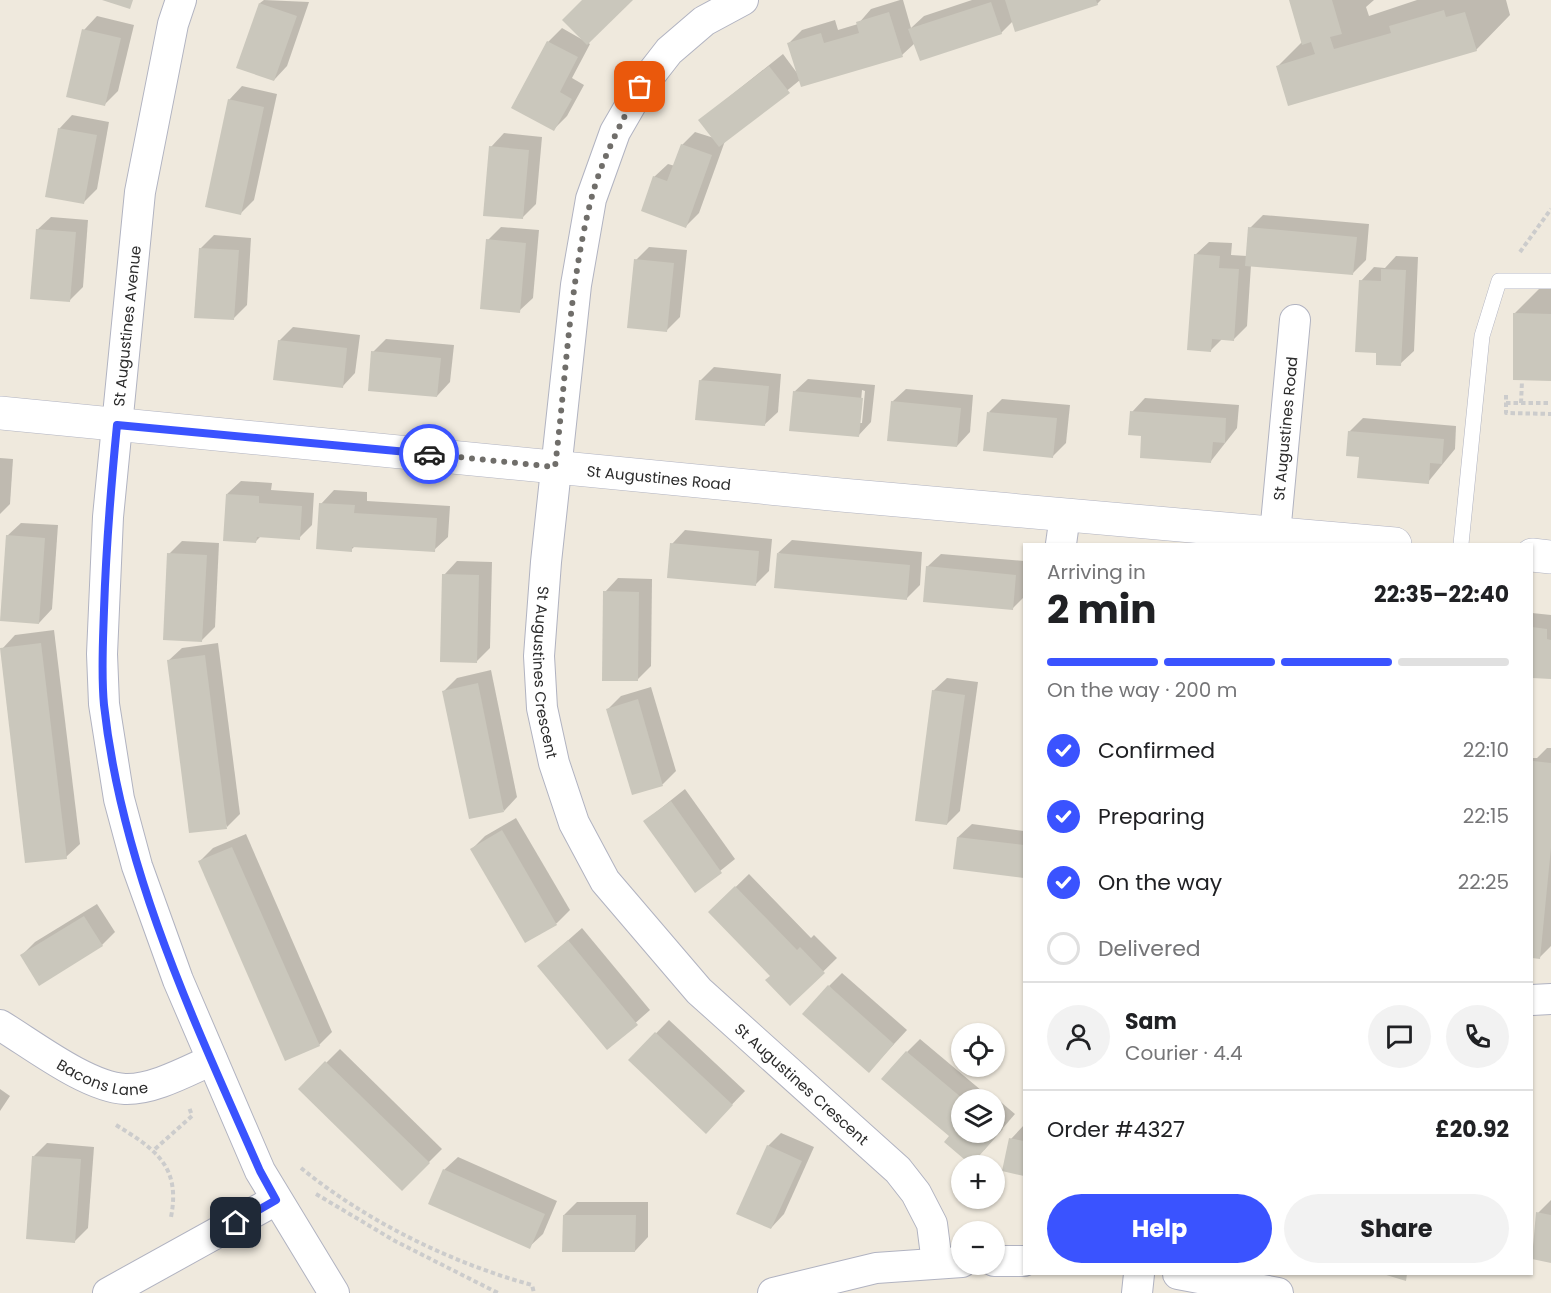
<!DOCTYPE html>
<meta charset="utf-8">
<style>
:root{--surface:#fff;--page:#f2f2f2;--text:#202124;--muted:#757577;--line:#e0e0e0;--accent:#3a53ff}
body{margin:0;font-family:Poppins,sans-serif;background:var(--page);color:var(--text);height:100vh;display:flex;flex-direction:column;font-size:22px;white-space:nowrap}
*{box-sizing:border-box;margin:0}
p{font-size:20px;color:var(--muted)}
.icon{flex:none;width:33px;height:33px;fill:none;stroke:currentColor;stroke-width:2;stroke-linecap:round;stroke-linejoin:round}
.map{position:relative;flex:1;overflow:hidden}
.sheet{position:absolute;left:1023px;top:543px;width:510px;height:732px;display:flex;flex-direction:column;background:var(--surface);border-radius:0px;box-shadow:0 2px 4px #0004}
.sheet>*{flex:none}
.tools{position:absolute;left:951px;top:1023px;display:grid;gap:12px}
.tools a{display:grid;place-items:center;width:54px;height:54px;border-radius:50%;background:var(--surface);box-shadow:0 2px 4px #0004;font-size:30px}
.pin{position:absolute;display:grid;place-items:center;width:51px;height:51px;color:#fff;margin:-26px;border-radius:12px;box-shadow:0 3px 9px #0006}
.courier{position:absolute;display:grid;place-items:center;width:60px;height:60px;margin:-30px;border:4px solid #3a53ff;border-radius:50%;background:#fff;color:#222;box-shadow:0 2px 8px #0007}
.headline em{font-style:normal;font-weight:700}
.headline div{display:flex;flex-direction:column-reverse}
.headline{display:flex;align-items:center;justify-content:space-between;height:102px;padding:0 24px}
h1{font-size:39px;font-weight:700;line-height:45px}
.bar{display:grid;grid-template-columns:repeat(4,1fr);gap:9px 6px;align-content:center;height:72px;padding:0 24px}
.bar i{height:8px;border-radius:4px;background:var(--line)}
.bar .on{background:var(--accent)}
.bar p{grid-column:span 4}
.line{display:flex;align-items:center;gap:15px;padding:0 24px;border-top:2px solid var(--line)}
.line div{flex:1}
.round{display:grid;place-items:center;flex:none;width:63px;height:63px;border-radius:32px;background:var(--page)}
ol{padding:0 24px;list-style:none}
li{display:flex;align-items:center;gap:18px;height:66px}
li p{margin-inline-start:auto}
li .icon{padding:6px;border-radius:50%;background:var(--accent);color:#fff;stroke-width:4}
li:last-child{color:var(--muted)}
li i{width:33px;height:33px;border:3px solid var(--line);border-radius:50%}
.cta{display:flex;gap:12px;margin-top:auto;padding:12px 24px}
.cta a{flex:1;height:69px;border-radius:36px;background:var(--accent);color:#fff;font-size:24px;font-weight:700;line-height:69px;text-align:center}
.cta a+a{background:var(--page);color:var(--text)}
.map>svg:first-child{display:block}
.shadow{fill:#0003;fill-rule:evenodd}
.building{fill:#cac7bc}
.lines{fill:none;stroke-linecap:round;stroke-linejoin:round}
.service-casing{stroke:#b1b3c1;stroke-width:16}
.minor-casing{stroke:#b1b3c1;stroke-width:32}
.tertiary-casing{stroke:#b1b3c1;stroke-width:34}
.path{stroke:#ccc;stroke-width:4;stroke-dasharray:4.5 3;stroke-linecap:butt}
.service{stroke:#fff;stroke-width:15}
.minor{stroke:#fff;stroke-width:30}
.tertiary{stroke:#fff;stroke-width:33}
.done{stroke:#706e6a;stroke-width:6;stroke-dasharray:0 10.8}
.route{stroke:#3a53ff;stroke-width:8}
.labels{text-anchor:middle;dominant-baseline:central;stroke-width:4.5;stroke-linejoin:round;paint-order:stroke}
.street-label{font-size:15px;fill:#2c2c2c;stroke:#fff}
</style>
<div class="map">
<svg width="1551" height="1293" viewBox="0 0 1551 1293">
<rect width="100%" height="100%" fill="#efe9dd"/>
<g class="shadow">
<polygon points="264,0 309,2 287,66 274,80 260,3"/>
<polygon points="584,0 631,0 587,42 590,44 572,78 584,85 567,116 554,129 548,42 562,28 583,40"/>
<polygon points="900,0 903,0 911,28 924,16 972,0 1101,0 1097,4 1013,21 1001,33 915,43 902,55 800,80 725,141 699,213 686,226 654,177 668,164 675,166 682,145 695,132 714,138 700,120 783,54 797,73 789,43 802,30 835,20 838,30 858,24 871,9"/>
<polygon points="1290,0 1374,0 1366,7 1369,16 1417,0 1506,0 1510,15 1476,50 1278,66 1302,42"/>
<polygon points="97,16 134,25 118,91 105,104 84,30"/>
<polygon points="242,86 277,94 254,200 241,213 229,100"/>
<polygon points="72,115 109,122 97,189 84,202 59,129"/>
<polygon points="504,133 542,137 536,204 522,218 491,147"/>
<polygon points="1263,215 1369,224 1366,260 1353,273 1251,265 1247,326 1234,339 1223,338 1211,350 1195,255 1209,242 1232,243 1231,255 1247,256 1250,228"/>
<polygon points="51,217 88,220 83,287 69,301 37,230"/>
<polygon points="501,227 539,230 533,298 519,311 488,240"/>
<polygon points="214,235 251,238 247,305 233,319 200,249"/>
<polygon points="649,247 687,250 680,317 667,330 636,260"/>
<polygon points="1396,256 1418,257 1414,351 1400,364 1378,352 1361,281 1374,267 1385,268"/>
<polygon points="1540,288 1551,288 1551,379 1515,313"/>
<polygon points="293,327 360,335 355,373 342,387 279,341"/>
<polygon points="386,339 454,345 450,382 437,396 373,352"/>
<polygon points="714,367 781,374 778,412 764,425 700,381"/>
<path d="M 808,379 L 875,385 L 871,422 L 858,436 L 794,392 ZM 862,390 L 865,391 L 862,423 L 859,423 Z"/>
<polygon points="906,389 973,395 970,432 957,446 892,402"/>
<polygon points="1145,398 1239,405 1237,428 1211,461 1143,434 1132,412"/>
<polygon points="1002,399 1070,405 1066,443 1053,456 989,412"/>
<polygon points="1363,418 1456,426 1455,449 1428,482 1360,455 1349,432"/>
<polygon points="0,458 13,459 10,504 0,514"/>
<polygon points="241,481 272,483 271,490 314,493 312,525 299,538 261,536 256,541 227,494"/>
<polygon points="334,490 367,492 367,501 450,506 448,537 434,550 355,546 351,550 321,504"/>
<polygon points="21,523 58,525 52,609 39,623 7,536"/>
<polygon points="685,530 772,539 769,571 755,585 672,544"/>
<polygon points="792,540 922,552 920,585 906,599 778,553"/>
<polygon points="182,541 219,543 215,627 202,640 169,554"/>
<polygon points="941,554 1024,561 1024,597 1012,609 927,567"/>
<polygon points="457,561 492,562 490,648 476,662 444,575"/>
<polygon points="618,578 652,579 651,666 637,680 605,592"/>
<polygon points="1532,613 1551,615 1551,677 1532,676"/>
<polygon points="54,630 80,844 66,857 2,649 15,635"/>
<polygon points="218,643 240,814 227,827 168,661 182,648"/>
<polygon points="491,670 517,797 504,811 444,691 457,678"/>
<polygon points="947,678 978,682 960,811 947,824 933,691"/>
<polygon points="651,687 676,771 663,784 633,793 608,709 621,696"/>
<polygon points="1547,748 1551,748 1551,946 1539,958 1532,957 1532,758 1537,758"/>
<polygon points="685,789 735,859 695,891 645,821"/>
<polygon points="516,818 570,910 557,923 525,941 472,849 485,836"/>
<polygon points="972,824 1024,831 1024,876 955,868 958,837"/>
<polygon points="246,834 332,1032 319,1045 199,862 213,848"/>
<polygon points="749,874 811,938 814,935 837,958 790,1004 772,976 710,912"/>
<polygon points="97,904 115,932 102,945 22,955 35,942"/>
<polygon points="582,928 650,1010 607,1048 539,966"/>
<polygon points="842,973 907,1030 882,1057 829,986"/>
<polygon points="669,1020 745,1091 719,1118 630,1060"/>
<path d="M 920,1039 L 988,1096 L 990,1093 L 1015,1114 L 984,1150 L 951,1136 L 907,1052 ZM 962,1100 L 994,1100 L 994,1132 L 962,1132 Z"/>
<polygon points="340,1049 442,1149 402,1189 300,1089"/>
<polygon points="0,1089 10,1096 0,1111"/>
<polygon points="1024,1125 1024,1174 1004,1170 1011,1139"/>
<polygon points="781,1133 814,1147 784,1214 771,1228 768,1146"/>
<polygon points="47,1143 94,1147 88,1228 75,1241 33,1157"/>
<polygon points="458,1157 557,1201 543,1234 529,1247 444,1170"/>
<polygon points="1551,1200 1551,1261 1532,1258 1538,1213"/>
<polygon points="577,1202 648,1202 648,1237 635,1251 564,1215"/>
</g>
<g class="building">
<polygon points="102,0 133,0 130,9"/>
<polygon points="582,0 633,0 587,45 562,20"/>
<polygon points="1005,0 1096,0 1098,5 1015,32"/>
<polygon points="1289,0 1332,0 1342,34 1330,37 1334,49 1391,33 1389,26 1444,10 1446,17 1465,12 1477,51 1288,106 1276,66 1315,54 1311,42 1302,45"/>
<polygon points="991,2 1002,34 920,61 908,29"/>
<polygon points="259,3 297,16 274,81 236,68"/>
<polygon points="889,12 903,57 801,87 787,43 821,33 824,43 859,33 856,22"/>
<polygon points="82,29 121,38 105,106 66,97"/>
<polygon points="547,41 578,57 560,92 572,99 554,131 511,108"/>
<polygon points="769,66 790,93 719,147 698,120"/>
<polygon points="228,99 264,107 241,215 205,207"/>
<polygon points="58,128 97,135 84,204 45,197"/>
<polygon points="681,144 712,155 686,228 641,211 653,176 667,181"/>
<polygon points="489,146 529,150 523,219 483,216"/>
<polygon points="1248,227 1357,237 1353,275 1245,266"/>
<polygon points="36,229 76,232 70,302 30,299"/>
<polygon points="486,239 526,243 520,313 480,309"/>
<polygon points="199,248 239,250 234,320 194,318"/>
<polygon points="1194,254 1220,256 1219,268 1239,269 1234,341 1212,339 1211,352 1187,350"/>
<polygon points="634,259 674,263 667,332 627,328"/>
<polygon points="1381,269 1406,270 1401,366 1376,365 1376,353 1355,352 1359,280 1381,281"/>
<polygon points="1513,313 1551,314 1551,381 1513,380"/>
<polygon points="278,340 347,348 343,388 273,380"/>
<polygon points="371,351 441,358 437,397 368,391"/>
<polygon points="699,380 769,386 765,426 695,420"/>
<polygon points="793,391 863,398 859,437 789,431"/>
<polygon points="891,401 961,408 957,447 887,441"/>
<polygon points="1130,411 1226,418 1225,443 1213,442 1211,463 1140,458 1141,436 1128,435"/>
<polygon points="987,412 1057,418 1053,458 983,451"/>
<polygon points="1348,431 1444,439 1442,464 1430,463 1429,484 1357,478 1359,457 1346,456"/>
<polygon points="226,494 259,496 259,503 302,506 300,540 257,537 256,543 223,541"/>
<polygon points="319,503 355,505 354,513 437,518 435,552 352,547 352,552 316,549"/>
<polygon points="6,535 45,538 39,624 0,621"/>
<polygon points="670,543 759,551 756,586 667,578"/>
<polygon points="167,553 207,555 202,642 163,640"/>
<polygon points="777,553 910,565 907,600 774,588"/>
<polygon points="926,566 1016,575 1013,610 923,602"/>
<polygon points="442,574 479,575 477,663 440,662"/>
<polygon points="603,591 639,592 638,681 602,681"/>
<polygon points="1532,627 1547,629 1547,639 1551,640 1551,679 1532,678"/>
<polygon points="41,643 67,859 25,863 0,648"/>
<polygon points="205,655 227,829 189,833 167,660"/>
<polygon points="478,683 504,812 469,819 442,691"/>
<polygon points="932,690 965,695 947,825 915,821"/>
<polygon points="638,699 663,786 632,795 606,709"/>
<polygon points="1533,761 1551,763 1551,848 1540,959 1532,958"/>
<polygon points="671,801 722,873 695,893 643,821"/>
<polygon points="502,830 557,925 525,943 470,849"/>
<polygon points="957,837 1024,845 1024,878 953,869"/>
<polygon points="232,847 320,1046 285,1061 198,861"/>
<polygon points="735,886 797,950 800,947 825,973 790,1006 765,980 770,976 708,912"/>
<polygon points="84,916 103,946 39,986 20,955"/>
<polygon points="568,940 638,1025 607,1050 537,966"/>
<polygon points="828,985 894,1044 869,1073 802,1014"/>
<polygon points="655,1032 733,1105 706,1134 628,1060"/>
<polygon points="906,1051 962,1098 962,1132 994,1132 994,1121 1003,1129 971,1165 944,1142 949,1136 881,1079"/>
<polygon points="325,1061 430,1163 402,1191 298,1089"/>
<polygon points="1009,1138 1024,1141 1024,1176 1002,1171"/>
<polygon points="767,1145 802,1161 771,1229 736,1214"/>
<polygon points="32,1156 81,1159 75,1243 26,1239"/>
<polygon points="443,1169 545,1214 530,1249 428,1204"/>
<polygon points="1536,1212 1551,1215 1551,1263 1532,1259"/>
<polygon points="563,1215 636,1215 635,1252 562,1252"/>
<polygon points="1383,1274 1407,1274 1406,1281"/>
</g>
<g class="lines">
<g class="service-casing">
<polyline id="service" points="1461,544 1482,336 1499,281 1551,281"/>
</g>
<g class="minor-casing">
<g id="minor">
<polyline points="181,0 173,24 140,192 108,517 102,654 104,704 119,799 137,866 178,980 260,1171 334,1293"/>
<path id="s1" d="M 743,0 L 704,21 L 669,51 L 641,87 L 615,132 L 591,199 L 576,285 L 546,562 L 539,656 L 542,708 L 554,763 L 574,823 L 605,881 L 699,991 L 898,1170 L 916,1193 L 932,1224 L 937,1263"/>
<path id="s2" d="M 1275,534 L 1295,320"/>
<polyline points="1061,544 1065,515"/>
<polyline points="1532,1000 1551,999"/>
<path id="s3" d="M 0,1025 C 33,1045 87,1087 125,1089 C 153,1090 187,1071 212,1060"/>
<polyline points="994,1261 1024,1261"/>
<polyline points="1178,1274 1278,1293"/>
<polyline points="108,1293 276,1200"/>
<polyline points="773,1293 876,1268 962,1262"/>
<polyline points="1137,1293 1139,1274"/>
</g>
</g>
<g class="tertiary-casing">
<g id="tertiary">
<path id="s4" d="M 0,413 L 841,495 L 1395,544"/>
<polyline points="1532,555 1551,557"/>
</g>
</g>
<g class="path">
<polyline points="1520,252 1551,209"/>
<polyline points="1506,395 1506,413 1551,414"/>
<polyline points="1506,403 1551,403"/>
<polyline points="1521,403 1522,381"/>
<path d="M 116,1125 C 155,1149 181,1166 171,1217"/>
<polyline points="155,1149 192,1116 189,1107"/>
<path d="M 301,1168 C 366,1221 451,1263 532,1285 L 534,1293"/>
<polyline points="316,1194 395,1241 498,1293"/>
</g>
<use href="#service" class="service"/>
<use href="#minor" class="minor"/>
<use href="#tertiary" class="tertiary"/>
</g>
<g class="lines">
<path class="done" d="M 429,454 L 555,467 C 566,379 569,286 591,200 C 601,160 621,123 640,87"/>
<path class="route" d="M 236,1223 L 276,1200 L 260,1171 C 194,1021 122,870 104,705 C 101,674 103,641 104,610 C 106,548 111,486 117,425 L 429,454"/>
</g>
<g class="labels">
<g class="street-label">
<text transform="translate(127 326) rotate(-84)">St Augustines Avenue</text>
<text stroke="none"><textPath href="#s2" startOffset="106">St Augustines Road</textPath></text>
<text stroke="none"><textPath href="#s4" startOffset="662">St Augustines Road</textPath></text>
<text stroke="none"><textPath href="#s1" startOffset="736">St Augustines Crescent</textPath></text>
<text stroke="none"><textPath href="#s3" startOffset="117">Bacons Lane</textPath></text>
<text stroke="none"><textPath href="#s1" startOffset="1240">St Augustines Crescent</textPath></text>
</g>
</g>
</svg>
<div class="tools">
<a><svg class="icon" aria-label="locate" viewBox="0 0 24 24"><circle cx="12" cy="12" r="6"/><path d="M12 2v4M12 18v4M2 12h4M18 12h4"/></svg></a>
<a><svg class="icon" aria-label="layers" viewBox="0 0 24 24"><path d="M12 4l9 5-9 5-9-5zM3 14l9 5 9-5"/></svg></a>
<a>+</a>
<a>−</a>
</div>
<div class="pin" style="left:640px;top:87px;background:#ea580c"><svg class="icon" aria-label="bag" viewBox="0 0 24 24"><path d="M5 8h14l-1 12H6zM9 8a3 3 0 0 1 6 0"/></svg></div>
<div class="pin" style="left:236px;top:1223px;background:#1f2937"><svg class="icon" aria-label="home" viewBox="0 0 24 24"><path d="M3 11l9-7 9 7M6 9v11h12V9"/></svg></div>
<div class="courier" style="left:429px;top:454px"><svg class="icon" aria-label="car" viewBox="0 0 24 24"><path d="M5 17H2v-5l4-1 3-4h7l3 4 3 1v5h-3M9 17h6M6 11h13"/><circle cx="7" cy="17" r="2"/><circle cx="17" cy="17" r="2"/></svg></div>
<section class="sheet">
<div class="headline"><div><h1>2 min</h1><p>Arriving in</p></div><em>22:35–22:40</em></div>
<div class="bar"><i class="on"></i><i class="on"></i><i class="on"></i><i></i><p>On the way · 200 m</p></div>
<ol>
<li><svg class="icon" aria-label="check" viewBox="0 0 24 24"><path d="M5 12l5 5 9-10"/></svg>Confirmed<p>22:10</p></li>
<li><svg class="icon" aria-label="check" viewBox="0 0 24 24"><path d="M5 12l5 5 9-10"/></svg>Preparing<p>22:15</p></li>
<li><svg class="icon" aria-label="check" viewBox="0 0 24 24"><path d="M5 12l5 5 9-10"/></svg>On the way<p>22:25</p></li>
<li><i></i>Delivered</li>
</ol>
<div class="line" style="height:108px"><a class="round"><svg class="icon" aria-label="person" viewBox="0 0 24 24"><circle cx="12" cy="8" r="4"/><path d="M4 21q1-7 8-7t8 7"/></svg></a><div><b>Sam</b><p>Courier · 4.4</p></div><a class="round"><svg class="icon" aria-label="chat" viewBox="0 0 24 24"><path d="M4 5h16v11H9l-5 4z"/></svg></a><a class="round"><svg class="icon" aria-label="phone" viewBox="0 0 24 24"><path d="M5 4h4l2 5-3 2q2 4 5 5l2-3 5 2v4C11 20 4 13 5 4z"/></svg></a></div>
<div class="line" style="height:78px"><div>Order #4327</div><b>£20.92</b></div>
<div class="cta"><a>Help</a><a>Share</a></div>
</section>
</div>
